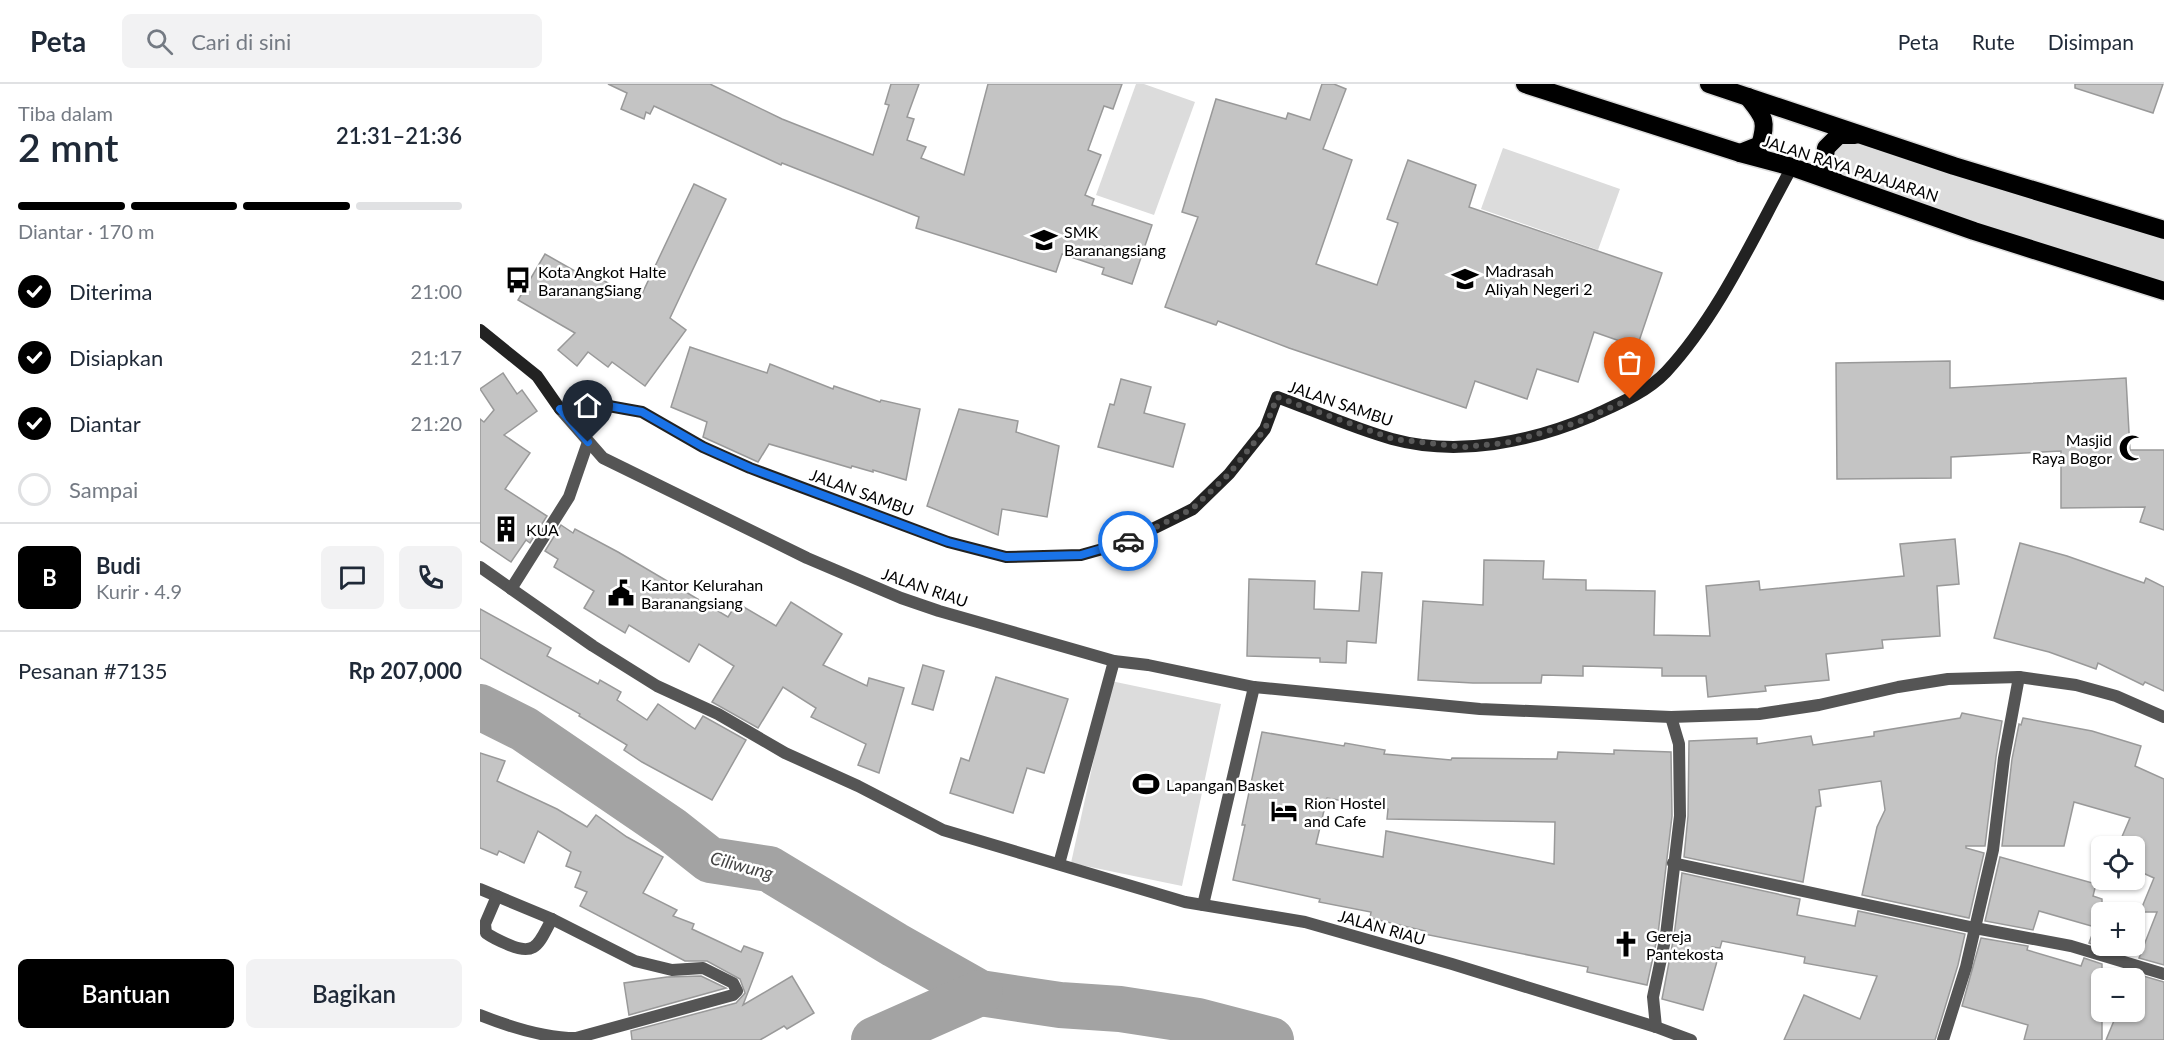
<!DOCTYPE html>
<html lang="id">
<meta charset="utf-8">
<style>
:root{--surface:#fff;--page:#f2f2f3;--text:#1f2937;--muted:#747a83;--line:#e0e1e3;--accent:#000}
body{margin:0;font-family:Lato,sans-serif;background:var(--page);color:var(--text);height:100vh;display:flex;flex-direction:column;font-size:22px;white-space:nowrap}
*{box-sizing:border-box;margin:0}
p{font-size:20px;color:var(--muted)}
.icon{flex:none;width:33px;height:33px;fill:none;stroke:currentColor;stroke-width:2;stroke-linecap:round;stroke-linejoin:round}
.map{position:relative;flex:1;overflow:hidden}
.details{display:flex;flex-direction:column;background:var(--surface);width:480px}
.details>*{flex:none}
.buttons{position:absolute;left:1611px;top:752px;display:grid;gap:12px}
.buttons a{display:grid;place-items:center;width:54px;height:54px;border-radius:9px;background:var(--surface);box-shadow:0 2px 4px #0004;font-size:30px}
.pin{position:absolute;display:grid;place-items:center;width:51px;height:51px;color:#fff;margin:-62px -26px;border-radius:50% 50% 50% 0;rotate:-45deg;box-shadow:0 0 6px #0007}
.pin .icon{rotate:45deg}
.courier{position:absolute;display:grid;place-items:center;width:60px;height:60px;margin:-30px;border:4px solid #1a73e8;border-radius:50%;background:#fff;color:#222;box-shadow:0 2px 8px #0007}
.summary em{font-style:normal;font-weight:600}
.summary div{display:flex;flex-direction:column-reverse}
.summary{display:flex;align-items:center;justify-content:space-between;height:102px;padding:0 18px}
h1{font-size:39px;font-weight:600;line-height:45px}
.bar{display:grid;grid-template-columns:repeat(4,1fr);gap:9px 6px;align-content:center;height:72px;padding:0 18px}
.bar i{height:8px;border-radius:4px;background:var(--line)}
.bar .selected{background:var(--accent)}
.bar p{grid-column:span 4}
.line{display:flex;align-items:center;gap:15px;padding:0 18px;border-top:2px solid var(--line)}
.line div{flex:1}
.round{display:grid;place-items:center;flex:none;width:63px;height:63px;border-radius:9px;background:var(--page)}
ol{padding:0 18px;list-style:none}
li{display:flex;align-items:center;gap:18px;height:66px}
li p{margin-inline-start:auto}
li .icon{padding:6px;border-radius:50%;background:var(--accent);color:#fff;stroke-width:4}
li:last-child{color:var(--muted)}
li i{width:33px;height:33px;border:3px solid var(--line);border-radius:50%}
.button{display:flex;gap:12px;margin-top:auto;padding:12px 18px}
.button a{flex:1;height:69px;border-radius:9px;background:var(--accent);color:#fff;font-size:24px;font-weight:600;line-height:69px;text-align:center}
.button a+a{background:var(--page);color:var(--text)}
header{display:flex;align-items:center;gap:36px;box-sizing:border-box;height:84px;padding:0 30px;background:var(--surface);border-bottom:2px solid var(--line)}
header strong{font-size:28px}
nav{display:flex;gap:33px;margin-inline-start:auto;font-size:21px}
.search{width:420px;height:54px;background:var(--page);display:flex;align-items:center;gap:15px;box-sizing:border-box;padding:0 21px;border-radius:9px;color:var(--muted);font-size:22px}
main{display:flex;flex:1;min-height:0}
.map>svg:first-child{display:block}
.green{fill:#dcdcdc}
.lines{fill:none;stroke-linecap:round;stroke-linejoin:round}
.river{stroke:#a3a3a3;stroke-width:46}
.building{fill:#c4c4c4;stroke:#999;stroke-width:1.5;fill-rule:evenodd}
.highway-casing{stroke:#dbdbdb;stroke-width:21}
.street{stroke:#555;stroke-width:12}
.secondary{stroke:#222;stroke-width:12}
.highway{stroke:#000;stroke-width:18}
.done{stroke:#595959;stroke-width:6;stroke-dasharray:0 10.8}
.route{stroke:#1a73e8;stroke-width:8}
.labels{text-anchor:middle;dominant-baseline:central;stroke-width:5;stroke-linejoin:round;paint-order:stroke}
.street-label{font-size:16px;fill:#000;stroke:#fff}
.poi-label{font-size:16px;fill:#000;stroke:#fff;text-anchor:start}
.water-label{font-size:18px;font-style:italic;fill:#444;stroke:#fff}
</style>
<header>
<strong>Peta</strong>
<div class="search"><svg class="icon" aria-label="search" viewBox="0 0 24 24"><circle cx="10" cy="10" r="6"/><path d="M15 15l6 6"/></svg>Cari di sini</div>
<nav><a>Peta</a><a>Rute</a><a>Disimpan</a></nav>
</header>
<main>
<section class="details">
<div class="summary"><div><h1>2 mnt</h1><p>Tiba dalam</p></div><em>21:31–21:36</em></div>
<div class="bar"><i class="selected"></i><i class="selected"></i><i class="selected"></i><i></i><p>Diantar · 170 m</p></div>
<ol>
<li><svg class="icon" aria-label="check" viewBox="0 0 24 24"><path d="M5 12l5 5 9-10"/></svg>Diterima<p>21:00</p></li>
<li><svg class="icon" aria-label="check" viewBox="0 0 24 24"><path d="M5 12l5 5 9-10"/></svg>Disiapkan<p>21:17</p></li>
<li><svg class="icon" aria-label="check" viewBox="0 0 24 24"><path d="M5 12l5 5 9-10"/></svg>Diantar<p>21:20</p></li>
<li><i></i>Sampai</li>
</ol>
<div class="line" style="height:108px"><b class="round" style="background:var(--accent);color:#fff">B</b><div><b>Budi</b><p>Kurir · 4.9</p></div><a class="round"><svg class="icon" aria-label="chat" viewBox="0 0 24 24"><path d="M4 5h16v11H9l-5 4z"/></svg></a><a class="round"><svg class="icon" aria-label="phone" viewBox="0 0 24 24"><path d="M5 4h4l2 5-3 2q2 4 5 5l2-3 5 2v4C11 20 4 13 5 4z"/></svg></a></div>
<div class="line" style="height:78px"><div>Pesanan #7135</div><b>Rp 207,000</b></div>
<div class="button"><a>Bantuan</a><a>Bagikan</a></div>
</section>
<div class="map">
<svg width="1684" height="956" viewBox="0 0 1684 956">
<rect width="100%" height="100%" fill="#fff"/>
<g class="green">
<polygon points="656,0 664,0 715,18 674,131 616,111"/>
<polygon points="1359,51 1684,146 1684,211 1356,98 1346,64"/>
<polygon points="1023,64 1140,105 1118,166 1001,125"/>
<polygon points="631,597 741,620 702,802 591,779"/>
</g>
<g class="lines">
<g class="river">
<polyline points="0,623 44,645 192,746 230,776 289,785 415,861 500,909 580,921 640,925 718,937 791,956"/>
<polyline points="394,956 500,909"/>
</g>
</g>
<g class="building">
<polygon points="128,0 230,0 302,35 393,71 409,21 405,20 411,0 439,0 427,33 434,35 427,56 446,63 441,74 484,91 508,0 642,0 633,25 624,22 608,66 621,71 605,111 614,115 612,121 672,141 652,200 622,190 624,184 582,170 576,188 436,144 439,133 302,79 301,81 174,22 170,30 166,28 164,35 141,25 147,9"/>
<polygon points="842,0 854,0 866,5 843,65 872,76 836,180 897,201 918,139 907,135 928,76 996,101 989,123 1182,189 1157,263 1114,248 1098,298 1057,285 1047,315 995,297 986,324 809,264 738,237 736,241 685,223 718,133 702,128 736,15 806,35 808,29 830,36"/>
<polygon points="1595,0 1683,0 1673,29 1595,4"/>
<polygon points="214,100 246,115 190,234 206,246 165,302 132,278 128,283 108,268 97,282 78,266 95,249 38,216 65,170 107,194 111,188 143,209 147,204 160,214"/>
<polygon points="210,263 287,289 290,280 353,305 354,302 400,318 401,316 440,325 426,396 393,386 393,388 372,382 371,384 289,360 278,378 223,353 227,338 191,323"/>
<polygon points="1470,277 1470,304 1646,294 1650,366 1684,366 1684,446 1660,438 1665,423 1581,424 1581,367 1471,373 1471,394 1357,395 1356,279"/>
<polygon points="23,289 37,310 42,306 57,327 24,351 50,369 25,405 67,432 50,459 46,456 31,478 0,457 0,335 4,338 14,326 0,305"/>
<polygon points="641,295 671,303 664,329 705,340 693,383 618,363 630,320 634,321"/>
<polygon points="479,325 538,337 536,348 579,362 567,433 522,425 518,451 447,422"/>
<polygon points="81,441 93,449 95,445 138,468 248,533 257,519 296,542 311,518 362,550 343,581 387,602 389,594 424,604 399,689 378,681 386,660 331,633 336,624 303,603 278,644 232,618 254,582 219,560 209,578 149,541 145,549 104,524 114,507 74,483 78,475 65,467"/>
<polygon points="1475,455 1479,500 1457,502 1460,552 1402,556 1403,564 1346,570 1349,596 1285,602 1286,607 1228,613 1226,592 1182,592 1182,584 1103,582 1103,592 1062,591 1061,599 993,599 938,596 943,517 1003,521 1004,476 1064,477 1063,495 1106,496 1106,506 1175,507 1174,551 1230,552 1226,502 1279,497 1280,506 1424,492 1420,460"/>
<polygon points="1540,459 1587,472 1664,499 1666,494 1684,503 1684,607 1665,598 1663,601 1618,579 1616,585 1569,568 1514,554"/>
<polygon points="882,488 902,489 896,559 867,557 866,579 840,578 840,574 767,572 769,495 835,497 834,525 879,527"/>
<polygon points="0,525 71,564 67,572 118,600 120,596 141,608 137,616 167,636 178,620 215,645 223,632 266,656 232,716 162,678 144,666 147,661 99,632 100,630 0,574"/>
<polygon points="443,581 464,587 453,626 432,620"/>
<polygon points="516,593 588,615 564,689 547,684 533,729 470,709 481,674 489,677"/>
<polygon points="1482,629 1522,637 1516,673 1505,762 1486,762 1486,764 1504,769 1489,834 1382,811 1397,743 1405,726 1401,697 1339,706 1341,722 1336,723 1323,798 1204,773 1208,732 1209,657 1277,654 1277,660 1331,652 1333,661 1394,652 1394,648 1480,634"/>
<polygon points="1543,634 1612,647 1661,662 1655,682 1684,695 1684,881 1659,874 1677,828 1660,828 1674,794 1654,785 1654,762 1638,762 1650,734 1594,718 1584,762 1522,762 1532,675 1539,640 1541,641"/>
<path d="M 782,648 L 864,662 L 865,659 L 905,666 L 904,670 L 971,676 L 972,674 L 1077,675 L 1078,668 L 1134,670 L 1134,666 L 1191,668 L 1192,732 L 1178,850 L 1167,901 L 1107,888 L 1108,883 L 944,850 L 945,847 L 890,834 L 891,828 L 839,818 L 840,815 L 753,796 L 765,741 L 762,741 ZM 847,714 L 908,725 L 907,735 L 1075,738 L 1074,780 L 906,747 L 903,773 L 836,760 Z"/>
<polygon points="0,669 25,677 17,697 77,725 107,743 116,731 147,753 183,773 163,809 197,826 193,832 214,840 212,845 261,868 264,862 283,869 263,921 312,892 334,929 307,945 304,942 280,956 152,956 151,947 256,919 265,909 260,895 227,877 205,877 100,822 107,808 95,803 101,788 86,782 91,768 58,747 44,779 19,767 17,771 0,764"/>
<polygon points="1520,773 1616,800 1613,812 1622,815 1622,863 1609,859 1615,843 1559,827 1553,846 1505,837"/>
<polygon points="1202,789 1320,815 1317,831 1375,842 1378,827 1485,850 1478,881 1455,956 1304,956 1324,911 1380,935 1397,892 1324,879 1325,873 1242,857 1240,864 1232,863 1230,870 1238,874 1223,926 1182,915 1194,852"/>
<polygon points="1501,854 1548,862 1547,866 1601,882 1604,874 1622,880 1622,956 1544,956 1548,941 1482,922"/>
<polygon points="1653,889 1684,898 1684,956 1626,956 1638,927 1654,927 1654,894 1651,894"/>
<polygon points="221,892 246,904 149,931 144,899 187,893"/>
</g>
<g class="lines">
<g class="highway-casing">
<g id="highway">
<polyline points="1045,0 1260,69 1312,83 1494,147 1684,207"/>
<polyline points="1229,0 1474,82 1684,146"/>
<path d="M 1260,69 L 1280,61 C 1288,36 1283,32 1268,13"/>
<polyline points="1356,98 1344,83 1346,64 1359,51 1375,51"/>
</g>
</g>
<g class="street">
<polyline points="80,325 123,374 327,474 421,514 459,527 634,577 668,581 774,603 1000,625 1191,633 1279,630 1339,621 1418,603 1468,595 1539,593 1596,601 1636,612 1684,633"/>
<polyline points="0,483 113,562 177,602 238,630 305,669 378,702 463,746 705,818 825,838 972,880 1176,943 1211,956"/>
<polyline points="31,505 89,413 108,358"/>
<polyline points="1193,779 1495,844 1591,862 1684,890"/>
<polyline points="579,780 634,577"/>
<path d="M 0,805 L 72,835 L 155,877 L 192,886 L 223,884 L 253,899 L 257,907 L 253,911 L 96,954 C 64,954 30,943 0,931"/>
<path d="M 17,812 L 5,840 L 6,849 C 13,854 20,857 27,860 C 57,874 59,858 72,835"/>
<polyline points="723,821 774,603"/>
<polyline points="1176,943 1173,913 1186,851 1200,732 1199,660 1191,633"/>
<polyline points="1463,956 1486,883 1513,766 1524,674 1539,593"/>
</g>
<path class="secondary" d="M 0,246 L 57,292 L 80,325 L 123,321 L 162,328 L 223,363 L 270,384 L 468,458 L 526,473 L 601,471 L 644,459 L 713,425 L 749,390 L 785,345 L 797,313 C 835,327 873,344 912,355 C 978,373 1051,358 1112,332 C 1138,320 1166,309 1186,288 C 1239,231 1275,150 1312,83"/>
<use href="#highway" class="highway"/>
</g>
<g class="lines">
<polyline class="done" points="648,457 712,425 749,390 785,345 797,313 913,355 984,363 1026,359 1096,339 1150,315"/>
<polyline class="route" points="108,358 80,325 123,321 162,328 223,363 270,384 468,458 526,473 601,471 648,457"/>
</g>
<defs>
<g id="school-bare" transform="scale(2.07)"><path d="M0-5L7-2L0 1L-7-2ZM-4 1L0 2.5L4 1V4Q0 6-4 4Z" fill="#000" stroke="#fff" stroke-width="2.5" paint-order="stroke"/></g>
<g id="bus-bare" transform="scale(2.07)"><path d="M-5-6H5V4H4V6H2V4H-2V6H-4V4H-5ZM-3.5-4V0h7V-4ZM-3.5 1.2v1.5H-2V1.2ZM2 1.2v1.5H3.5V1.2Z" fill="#000" stroke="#fff" stroke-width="2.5" paint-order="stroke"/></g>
<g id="mosque-bare" transform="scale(2.07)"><path d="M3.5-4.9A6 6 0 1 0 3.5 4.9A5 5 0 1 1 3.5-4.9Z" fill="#000" stroke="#fff" stroke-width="2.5" paint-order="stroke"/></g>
<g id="building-bare" transform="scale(2.07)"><path d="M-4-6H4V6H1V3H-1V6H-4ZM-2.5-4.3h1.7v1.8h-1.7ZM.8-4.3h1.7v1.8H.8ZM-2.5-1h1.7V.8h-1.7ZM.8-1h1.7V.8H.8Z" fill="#000" stroke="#fff" stroke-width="2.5" paint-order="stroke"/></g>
<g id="civic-bare" transform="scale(2.07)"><path d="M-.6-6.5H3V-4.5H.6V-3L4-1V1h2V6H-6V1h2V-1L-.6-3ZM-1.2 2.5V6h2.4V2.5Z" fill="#000" stroke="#fff" stroke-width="2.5" paint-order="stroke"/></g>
<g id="stadium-bare" transform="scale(2.07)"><path d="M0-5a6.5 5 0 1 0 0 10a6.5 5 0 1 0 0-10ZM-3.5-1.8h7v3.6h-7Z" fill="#000" stroke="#fff" stroke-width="2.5" paint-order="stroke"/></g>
<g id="hotel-bare" transform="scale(2.07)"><path d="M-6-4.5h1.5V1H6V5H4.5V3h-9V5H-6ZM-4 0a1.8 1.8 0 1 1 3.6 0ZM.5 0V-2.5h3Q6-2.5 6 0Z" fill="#000" stroke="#fff" stroke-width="2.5" paint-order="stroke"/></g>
<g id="church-bare" transform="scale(2.07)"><path d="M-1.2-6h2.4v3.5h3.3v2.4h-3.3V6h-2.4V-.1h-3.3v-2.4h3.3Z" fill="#000" stroke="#fff" stroke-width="2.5" paint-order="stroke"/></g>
</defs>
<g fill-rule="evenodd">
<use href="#school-bare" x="564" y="156"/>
<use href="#school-bare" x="985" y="195"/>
<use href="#bus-bare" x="38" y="196"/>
<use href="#mosque-bare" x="1652" y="364"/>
<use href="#building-bare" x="26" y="445"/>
<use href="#civic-bare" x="141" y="509"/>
<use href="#stadium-bare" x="666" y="700"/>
<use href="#hotel-bare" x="804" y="727"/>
<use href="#church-bare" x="1146" y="860"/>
</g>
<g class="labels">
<g class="street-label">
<text transform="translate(1371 84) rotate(18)">JALAN RAYA PAJAJARAN</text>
<text transform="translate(861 319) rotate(19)">JALAN SAMBU</text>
<text transform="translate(382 408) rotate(20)">JALAN SAMBU</text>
<text transform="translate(445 503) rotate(19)">JALAN RIAU</text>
<text transform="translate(902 843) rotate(16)">JALAN RIAU</text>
</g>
<g class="poi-label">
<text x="584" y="147">SMK<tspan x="584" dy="18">Baranangsiang</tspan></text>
<text x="1005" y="186">Madrasah<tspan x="1005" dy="18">Aliyah Negeri 2</tspan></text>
<text x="58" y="187">Kota Angkot Halte<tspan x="58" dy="18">BaranangSiang</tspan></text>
<text x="1632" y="355" text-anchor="end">Masjid<tspan x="1632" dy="18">Raya Bogor</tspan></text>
<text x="46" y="445">KUA</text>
<text x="161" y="500">Kantor Kelurahan<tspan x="161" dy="18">Baranangsiang</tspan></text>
<text x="686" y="700">Lapangan Basket</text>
<text x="824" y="718">Rion Hostel<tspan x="824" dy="18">and Cafe</tspan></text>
<text x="1166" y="851">Gereja<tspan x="1166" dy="18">Pantekosta</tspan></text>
</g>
<g class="water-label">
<text transform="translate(262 781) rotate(15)">Ciliwung</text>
</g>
</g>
</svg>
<div class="buttons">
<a><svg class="icon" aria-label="locate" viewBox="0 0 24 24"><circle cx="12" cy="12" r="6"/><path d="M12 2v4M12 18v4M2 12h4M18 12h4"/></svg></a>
<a>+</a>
<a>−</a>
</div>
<div class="pin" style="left:1150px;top:315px;background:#ea580c"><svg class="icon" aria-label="bag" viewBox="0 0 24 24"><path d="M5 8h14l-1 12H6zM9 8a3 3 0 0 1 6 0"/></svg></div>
<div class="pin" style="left:108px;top:358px;background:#1f2937"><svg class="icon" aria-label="home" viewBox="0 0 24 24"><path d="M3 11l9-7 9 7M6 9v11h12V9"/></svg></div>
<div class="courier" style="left:648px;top:457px"><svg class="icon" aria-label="car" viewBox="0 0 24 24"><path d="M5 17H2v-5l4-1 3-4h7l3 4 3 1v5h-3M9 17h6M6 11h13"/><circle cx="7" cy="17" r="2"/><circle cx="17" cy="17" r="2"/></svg></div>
</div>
</main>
